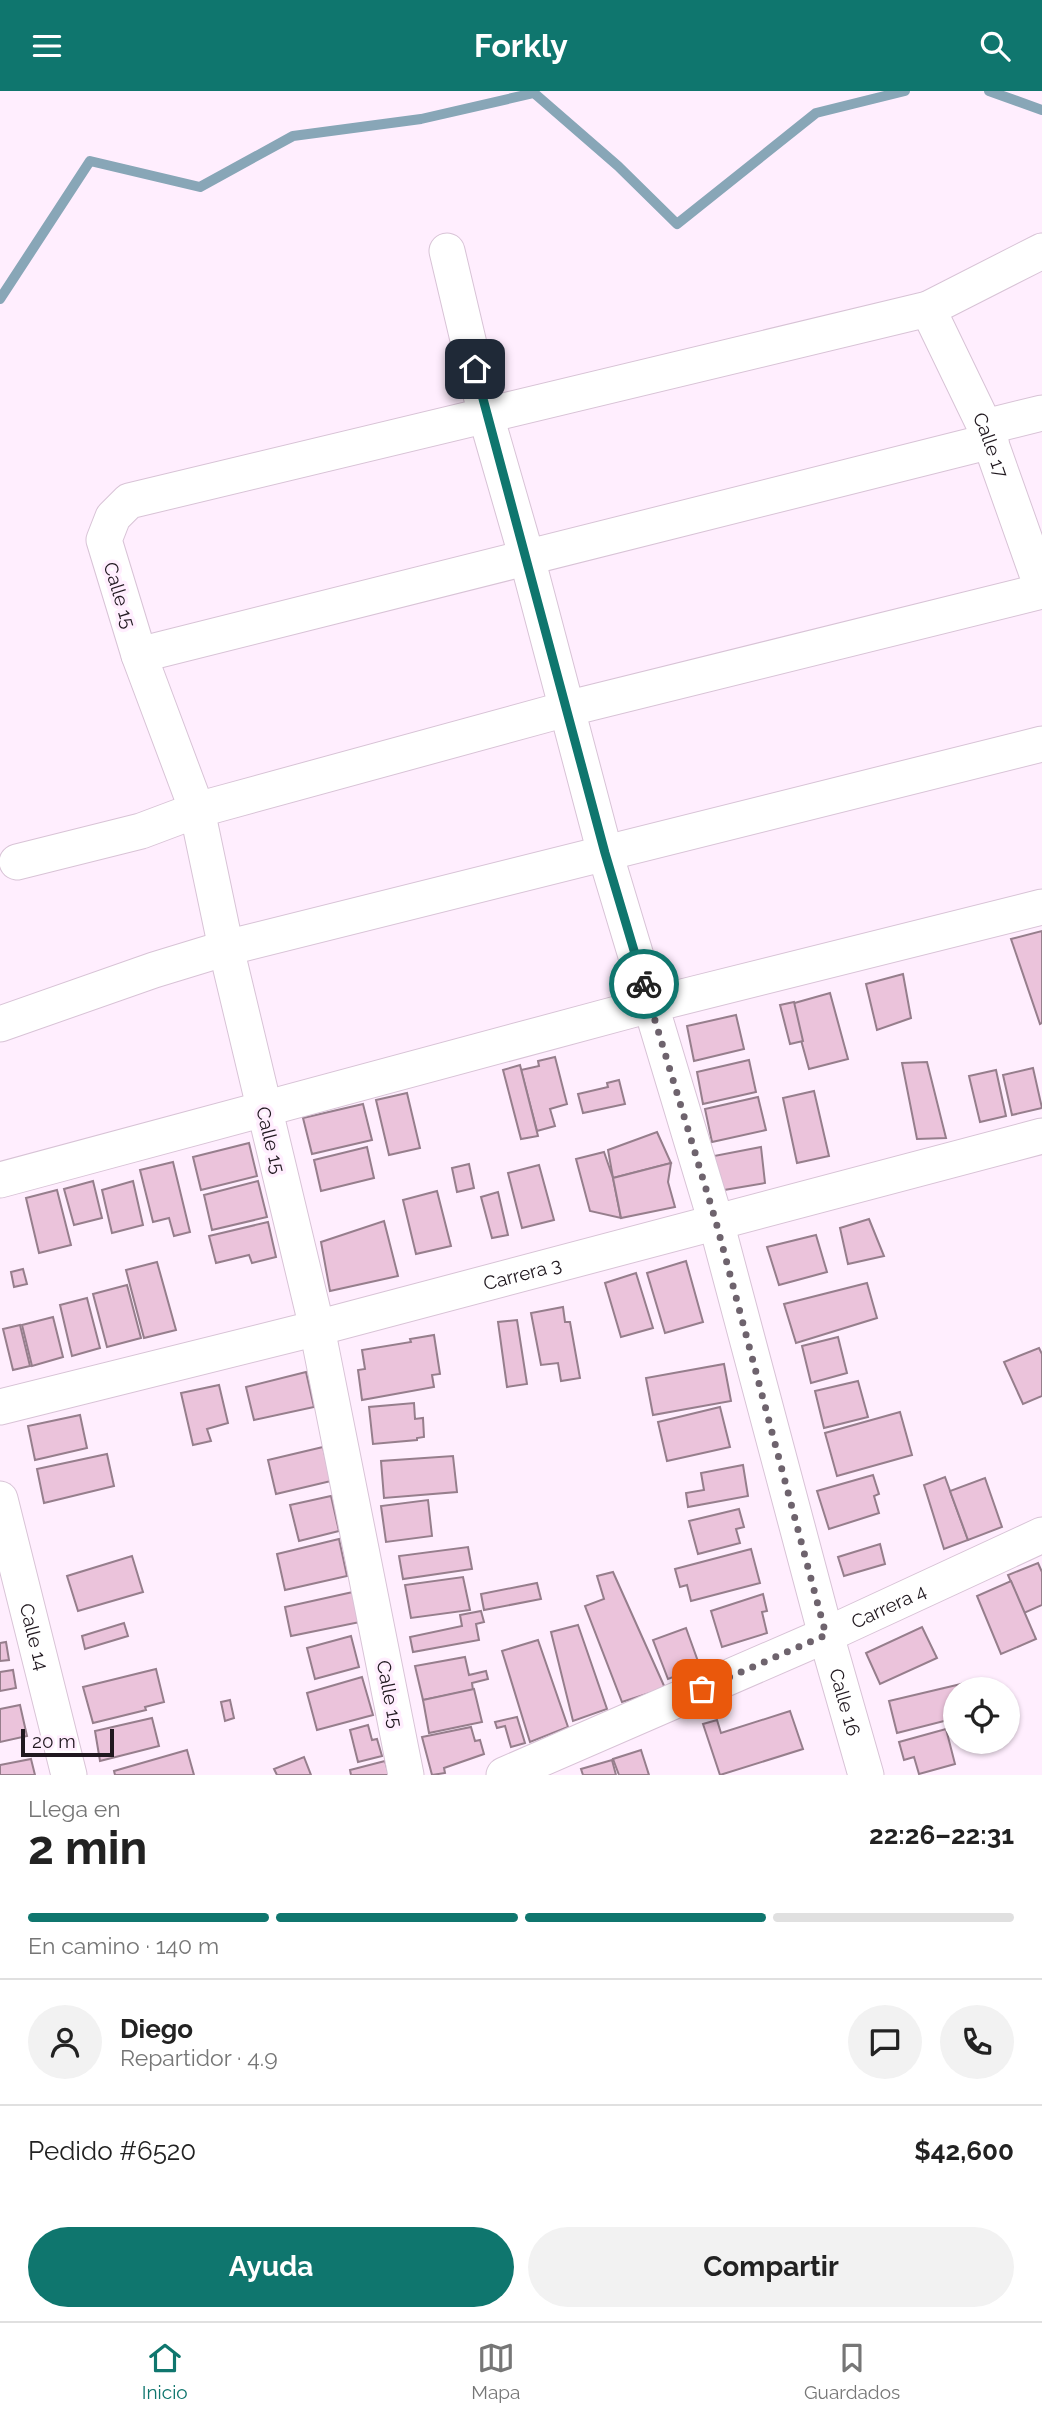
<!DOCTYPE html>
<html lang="es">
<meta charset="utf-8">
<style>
:root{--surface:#fff;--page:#f2f2f2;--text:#222;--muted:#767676;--line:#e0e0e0;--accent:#0f766e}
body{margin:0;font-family:Raleway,sans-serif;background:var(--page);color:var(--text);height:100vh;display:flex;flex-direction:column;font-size:26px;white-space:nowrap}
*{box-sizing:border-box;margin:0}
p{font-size:23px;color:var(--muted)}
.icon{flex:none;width:38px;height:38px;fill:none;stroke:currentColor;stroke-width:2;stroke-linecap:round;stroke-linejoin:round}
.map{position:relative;height:1684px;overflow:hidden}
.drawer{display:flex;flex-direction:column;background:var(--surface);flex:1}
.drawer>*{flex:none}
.controls{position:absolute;left:943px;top:1586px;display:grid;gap:14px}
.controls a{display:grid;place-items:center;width:77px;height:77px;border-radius:50%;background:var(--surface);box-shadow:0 2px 5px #0004;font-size:35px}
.scale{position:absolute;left:21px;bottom:18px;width:93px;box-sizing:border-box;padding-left:7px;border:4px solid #20181f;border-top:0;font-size:19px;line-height:24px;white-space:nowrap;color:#20181f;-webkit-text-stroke:5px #ffeefe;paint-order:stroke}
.pin{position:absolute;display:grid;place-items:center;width:60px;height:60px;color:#fff;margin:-30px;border-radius:14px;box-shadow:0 4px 10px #0006}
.courier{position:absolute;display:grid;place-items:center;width:70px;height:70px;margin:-35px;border:5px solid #0f766e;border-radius:50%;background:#fff;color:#222;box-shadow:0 2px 9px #0007}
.head em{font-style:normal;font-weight:700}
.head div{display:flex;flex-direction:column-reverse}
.head{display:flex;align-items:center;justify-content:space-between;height:119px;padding:0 28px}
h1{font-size:46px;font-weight:700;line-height:52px}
.bar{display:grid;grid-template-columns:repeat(4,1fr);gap:10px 7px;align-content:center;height:84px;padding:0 28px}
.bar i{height:9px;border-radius:5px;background:var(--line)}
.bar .active{background:var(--accent)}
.bar p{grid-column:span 4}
.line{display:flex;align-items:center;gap:18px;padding:0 28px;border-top:2px solid var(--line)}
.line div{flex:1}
.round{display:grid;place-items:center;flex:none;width:74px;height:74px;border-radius:37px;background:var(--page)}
.primary-button{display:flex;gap:14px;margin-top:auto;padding:14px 28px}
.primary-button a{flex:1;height:80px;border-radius:42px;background:var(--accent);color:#fff;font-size:28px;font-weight:700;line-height:80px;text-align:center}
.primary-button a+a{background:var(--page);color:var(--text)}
header{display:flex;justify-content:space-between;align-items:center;height:91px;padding:0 28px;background:var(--accent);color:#fff;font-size:32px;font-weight:700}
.tabs{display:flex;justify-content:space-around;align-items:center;height:98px;border-top:2px solid var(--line);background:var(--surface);font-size:19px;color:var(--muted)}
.tabs a{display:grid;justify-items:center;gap:4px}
.tabs .active{color:var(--accent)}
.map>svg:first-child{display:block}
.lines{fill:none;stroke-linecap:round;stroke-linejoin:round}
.stream{stroke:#88a6b7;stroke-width:10}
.building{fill:#ebc3db;stroke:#967e8c;stroke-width:2}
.minor-casing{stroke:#d8c3d6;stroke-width:37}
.minor{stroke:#fff;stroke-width:35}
.done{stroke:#6e636d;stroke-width:7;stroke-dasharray:0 12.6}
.route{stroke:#0f766e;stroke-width:9}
.labels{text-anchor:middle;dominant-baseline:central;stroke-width:7;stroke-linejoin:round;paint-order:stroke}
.street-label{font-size:19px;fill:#20181f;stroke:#ffeefe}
</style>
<header><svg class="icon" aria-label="menu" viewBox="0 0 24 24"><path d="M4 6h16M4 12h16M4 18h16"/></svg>Forkly<svg class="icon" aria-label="search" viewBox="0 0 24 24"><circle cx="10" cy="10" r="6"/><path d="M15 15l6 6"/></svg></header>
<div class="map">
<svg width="1042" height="1684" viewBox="0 0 1042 1684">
<rect width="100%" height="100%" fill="#ffeefe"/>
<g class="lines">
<g class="stream">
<polyline points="989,0 1042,19"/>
<polyline points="0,208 90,70 200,96 293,45 421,28 534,2 618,75 677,133 816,22 905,0"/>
</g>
</g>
<g class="building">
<polygon points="1042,840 1042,932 1040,933 1011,848"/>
<polygon points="903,883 911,927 877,939 866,893"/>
<polygon points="830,902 848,968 809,978 791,913"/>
<polygon points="794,911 803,950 790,953 780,914"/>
<polygon points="736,924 744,958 694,970 687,935"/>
<polygon points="555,966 567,1013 550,1018 555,1035 537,1040 521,979 539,975 538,970"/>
<polygon points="749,969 756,1001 703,1013 697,981"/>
<polygon points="927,971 946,1047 917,1048 902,972"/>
<polygon points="520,974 538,1045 521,1048 503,979"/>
<polygon points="1033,977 1042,1017 1012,1024 1003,984"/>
<polygon points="996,979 1006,1025 980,1031 969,985"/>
<polygon points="619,989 625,1013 583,1022 578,1003 608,996 607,992"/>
<polygon points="814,1000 829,1065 797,1072 783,1007"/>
<polygon points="407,1002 420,1057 389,1064 376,1009"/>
<polygon points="758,1006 766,1039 712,1051 705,1018"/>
<polygon points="363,1013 372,1049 312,1063 303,1027"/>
<polygon points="657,1041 671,1072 613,1087 608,1059"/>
<polygon points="249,1052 257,1085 201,1099 193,1066"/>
<polygon points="367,1056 374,1087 321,1100 314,1069"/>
<polygon points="761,1056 765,1092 718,1100 714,1065"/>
<polygon points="604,1061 613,1087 621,1127 590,1120 576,1068"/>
<polygon points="173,1071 190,1141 174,1145 169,1127 153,1131 140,1079"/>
<polygon points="671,1072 668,1091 675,1116 621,1127 613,1087"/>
<polygon points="469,1073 474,1097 457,1101 452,1077"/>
<polygon points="539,1074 554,1129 522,1137 508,1082"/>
<polygon points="93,1090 102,1127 74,1134 64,1098"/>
<polygon points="133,1090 143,1134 112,1142 102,1099"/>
<polygon points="258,1090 267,1126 212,1139 204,1104"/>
<polygon points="57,1099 71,1154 39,1162 26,1107"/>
<polygon points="437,1100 451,1155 416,1163 403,1109"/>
<polygon points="498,1101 508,1144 492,1147 481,1106"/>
<polygon points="869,1128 884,1165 848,1173 840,1137"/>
<polygon points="384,1130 398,1185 330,1200 321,1151"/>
<polygon points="268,1131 276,1166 252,1172 249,1164 216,1172 209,1145"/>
<polygon points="816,1144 827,1181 779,1194 767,1156"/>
<polygon points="686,1170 703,1231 665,1242 647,1182"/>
<polygon points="157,1171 176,1239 144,1247 126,1179"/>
<polygon points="23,1178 27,1193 14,1196 11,1181"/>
<polygon points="636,1182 653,1237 621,1246 605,1192"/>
<polygon points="867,1192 877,1227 796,1252 784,1213"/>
<polygon points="127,1194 141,1247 107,1256 93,1203"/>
<polygon points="87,1207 100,1257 72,1265 60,1214"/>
<polygon points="563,1216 565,1231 570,1231 580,1287 561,1290 558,1272 541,1274 531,1222"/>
<polygon points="53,1226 63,1266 32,1275 22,1234"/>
<polygon points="517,1229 527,1293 507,1296 498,1231"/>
<polygon points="20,1234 30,1275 13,1279 3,1238"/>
<polygon points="434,1244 440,1283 432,1284 434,1296 362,1309 358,1279 365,1278 362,1259 411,1251 410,1248"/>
<polygon points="838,1246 847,1282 811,1292 802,1255"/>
<polygon points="1039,1257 1042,1263 1042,1305 1023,1313 1004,1271"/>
<polygon points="724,1273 731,1310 653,1324 646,1287"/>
<polygon points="306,1281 314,1316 254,1329 246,1296"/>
<polygon points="858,1290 868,1326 824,1337 815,1300"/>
<polygon points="219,1294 228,1332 207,1338 211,1350 193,1354 181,1302"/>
<polygon points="414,1312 415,1328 423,1327 424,1346 417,1347 417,1349 373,1353 369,1316"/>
<polygon points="720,1316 730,1356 667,1370 658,1331"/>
<polygon points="900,1321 912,1364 837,1385 825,1342"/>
<polygon points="80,1324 87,1357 35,1369 28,1335"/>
<polygon points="323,1356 331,1390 276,1403 268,1369"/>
<polygon points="107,1363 114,1395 44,1412 37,1378"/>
<polygon points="453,1365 457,1401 384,1407 381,1370"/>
<polygon points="743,1374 748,1405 688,1416 686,1402 704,1399 701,1382"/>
<polygon points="873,1384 879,1403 874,1405 879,1422 829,1438 817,1400"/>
<polygon points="945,1386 968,1449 944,1458 924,1394"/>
<polygon points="985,1387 1002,1436 968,1449 950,1400"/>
<polygon points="331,1405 339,1440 299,1450 290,1414"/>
<polygon points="428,1409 432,1445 386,1451 381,1415"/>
<polygon points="739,1418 744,1436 736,1438 740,1452 698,1463 689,1430"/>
<polygon points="339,1448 347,1485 285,1499 277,1463"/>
<polygon points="880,1453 885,1473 844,1485 838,1466"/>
<polygon points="468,1456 472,1478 403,1488 399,1465"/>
<polygon points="751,1458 760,1492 691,1510 687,1494 680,1496 675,1478"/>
<polygon points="132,1465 143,1501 78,1520 67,1485"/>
<polygon points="1038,1472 1042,1481 1042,1514 1024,1522 1008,1484"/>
<polygon points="613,1481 665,1597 622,1611 585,1515 604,1508 597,1485"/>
<polygon points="463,1486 470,1519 411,1527 405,1494"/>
<polygon points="1011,1490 1036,1548 1001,1563 977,1505"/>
<polygon points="537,1492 541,1508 484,1519 481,1503"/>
<polygon points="353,1501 360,1531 291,1545 285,1516"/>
<polygon points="763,1503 767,1520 762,1521 767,1542 722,1556 711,1520"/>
<polygon points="481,1520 484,1531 476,1533 479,1549 413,1561 410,1546 462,1535 460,1524"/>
<polygon points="124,1532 128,1545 85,1558 82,1545"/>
<polygon points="578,1534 607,1618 573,1630 551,1541"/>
<polygon points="922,1536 937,1567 880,1593 866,1562"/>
<polygon points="686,1537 700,1576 668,1588 653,1549"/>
<polygon points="351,1545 359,1576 315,1588 307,1557"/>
<polygon points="538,1549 568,1636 530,1651 502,1560"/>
<polygon points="6,1551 9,1569 0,1570 0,1552"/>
<polygon points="465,1566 469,1584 486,1580 488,1588 472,1592 473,1599 423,1609 415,1575"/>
<polygon points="156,1578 164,1611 145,1616 146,1619 93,1632 83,1596"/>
<polygon points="13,1579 16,1597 0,1600 0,1581"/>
<polygon points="362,1586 373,1624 317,1639 307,1602"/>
<polygon points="961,1593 962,1598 956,1598 956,1627 897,1642 889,1610"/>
<polygon points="474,1598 482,1631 429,1642 423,1609"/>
<polygon points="230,1609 234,1627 225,1630 221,1611"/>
<polygon points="20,1614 27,1645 0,1651 0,1618"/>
<polygon points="790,1620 803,1658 720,1684 703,1633 717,1629 721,1642"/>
<polygon points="517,1626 525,1652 511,1656 505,1635 497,1637 495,1631"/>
<polygon points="152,1627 159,1655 100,1670 95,1640"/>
<polygon points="368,1634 372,1649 377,1648 382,1665 358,1671 350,1639"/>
<polygon points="471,1636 475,1650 480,1649 484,1663 444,1677 445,1682 432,1684 422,1646"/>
<polygon points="946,1638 955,1673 919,1683 914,1666 904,1669 899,1651"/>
<polygon points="187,1659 194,1684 115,1684 114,1680"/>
<polygon points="641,1659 649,1684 619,1684 613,1668"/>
<polygon points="304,1666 311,1684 277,1684 274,1678"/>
<polygon points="31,1668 35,1684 0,1684 0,1674"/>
<polygon points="612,1669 616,1684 583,1684 581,1678"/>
<polygon points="385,1670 389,1684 351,1684 350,1679"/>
</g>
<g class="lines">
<g class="minor-casing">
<g id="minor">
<path id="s1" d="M 447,160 L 486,325 L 527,467 L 605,762 L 716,1131 L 826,1544 L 866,1684"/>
<path id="s2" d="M 928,218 L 985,336 L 1042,497"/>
<polyline points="985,336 1042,322"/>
<polyline points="139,564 991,350"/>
<polyline points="17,771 141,740 197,719 566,618 1042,500"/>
<polyline points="0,933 154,879 226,857 1042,653"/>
<polyline points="0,1089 650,914 1042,816"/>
<path id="s3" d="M 0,1316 L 317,1237 L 1042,1045"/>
<path id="s4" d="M 0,1408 L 69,1684"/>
<polyline points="406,1684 317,1237 226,857 197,719 139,564 104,449 113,426 129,410 928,218 1042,160"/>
<path id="s5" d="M 504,1684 L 826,1544 L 1042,1444"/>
</g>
</g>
<use href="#minor" class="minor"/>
</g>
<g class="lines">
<polyline class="done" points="644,893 716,1131 826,1544 702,1598"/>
<polyline class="route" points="475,278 605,762 644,893"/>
</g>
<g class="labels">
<g class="street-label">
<text stroke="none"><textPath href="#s2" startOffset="150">Calle 17</textPath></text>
<text transform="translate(120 504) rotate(73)">Calle 15</text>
<text transform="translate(271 1049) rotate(76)">Calle 15</text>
<text stroke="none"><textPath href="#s3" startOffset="539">Carrera 3</textPath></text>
<text stroke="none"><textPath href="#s5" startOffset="420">Carrera 4</textPath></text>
<text stroke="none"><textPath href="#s4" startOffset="142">Calle 14</textPath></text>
<text transform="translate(390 1603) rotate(79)">Calle 15</text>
<text stroke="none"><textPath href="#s1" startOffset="1505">Calle 16</textPath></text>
</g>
</g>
</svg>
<div class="controls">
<a><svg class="icon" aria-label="locate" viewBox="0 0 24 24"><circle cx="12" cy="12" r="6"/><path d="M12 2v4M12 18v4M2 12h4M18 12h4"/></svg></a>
</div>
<div class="scale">20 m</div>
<div class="pin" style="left:702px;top:1598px;background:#ea580c"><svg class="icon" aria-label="bag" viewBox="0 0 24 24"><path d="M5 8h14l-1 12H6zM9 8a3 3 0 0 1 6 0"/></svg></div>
<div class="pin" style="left:475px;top:278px;background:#1f2937"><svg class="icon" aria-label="home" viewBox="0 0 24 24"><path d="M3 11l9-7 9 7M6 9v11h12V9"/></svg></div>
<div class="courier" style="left:644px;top:893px"><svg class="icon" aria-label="bike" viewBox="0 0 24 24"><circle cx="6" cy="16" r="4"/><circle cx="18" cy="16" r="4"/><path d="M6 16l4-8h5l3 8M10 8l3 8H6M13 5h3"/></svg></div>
</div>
<section class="drawer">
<div class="head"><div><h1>2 min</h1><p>Llega en</p></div><em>22:26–22:31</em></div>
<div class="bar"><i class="active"></i><i class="active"></i><i class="active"></i><i></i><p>En camino · 140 m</p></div>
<div class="line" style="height:126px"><a class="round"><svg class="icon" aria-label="person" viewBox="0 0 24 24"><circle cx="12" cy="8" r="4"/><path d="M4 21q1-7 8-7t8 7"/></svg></a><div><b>Diego</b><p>Repartidor · 4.9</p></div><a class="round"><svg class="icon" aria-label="chat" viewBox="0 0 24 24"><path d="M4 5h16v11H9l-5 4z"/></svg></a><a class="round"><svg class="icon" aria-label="phone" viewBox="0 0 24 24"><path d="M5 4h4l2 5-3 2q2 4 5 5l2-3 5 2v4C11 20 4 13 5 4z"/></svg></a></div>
<div class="line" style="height:91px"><div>Pedido #6520</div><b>$42,600</b></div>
<div class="primary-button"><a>Ayuda</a><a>Compartir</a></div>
</section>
<nav class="tabs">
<a class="active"><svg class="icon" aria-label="home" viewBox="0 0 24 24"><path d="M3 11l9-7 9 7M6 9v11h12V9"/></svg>Inicio</a>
<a><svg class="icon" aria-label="map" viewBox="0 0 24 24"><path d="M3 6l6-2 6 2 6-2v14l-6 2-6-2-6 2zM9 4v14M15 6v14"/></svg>Mapa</a>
<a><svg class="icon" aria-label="saved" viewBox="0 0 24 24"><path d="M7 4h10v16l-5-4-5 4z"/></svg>Guardados</a>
</nav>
